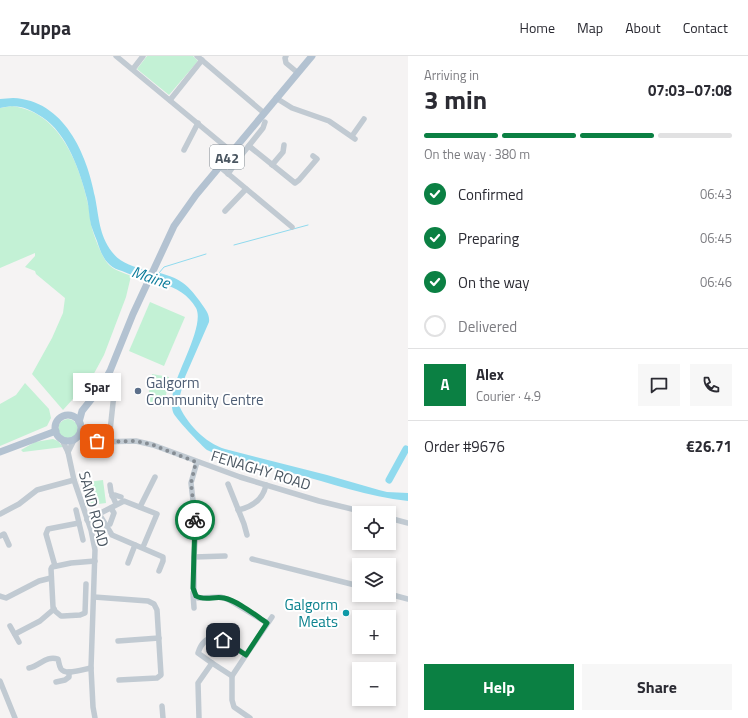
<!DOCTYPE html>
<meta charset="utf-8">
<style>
:root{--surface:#fff;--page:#f7f7f7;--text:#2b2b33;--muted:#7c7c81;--line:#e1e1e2;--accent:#0b8043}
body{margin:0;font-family:"Titillium Web",sans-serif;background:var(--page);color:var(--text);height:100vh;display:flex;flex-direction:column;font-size:15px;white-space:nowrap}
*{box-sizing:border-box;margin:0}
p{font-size:13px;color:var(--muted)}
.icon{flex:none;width:22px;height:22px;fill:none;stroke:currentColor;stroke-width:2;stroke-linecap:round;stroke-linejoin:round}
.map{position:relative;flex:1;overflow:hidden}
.details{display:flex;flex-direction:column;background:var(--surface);width:340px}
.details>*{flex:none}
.buttons{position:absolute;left:352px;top:450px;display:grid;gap:8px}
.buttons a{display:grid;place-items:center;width:44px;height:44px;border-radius:0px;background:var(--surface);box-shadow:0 2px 6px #0003;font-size:20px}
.pin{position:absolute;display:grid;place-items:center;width:34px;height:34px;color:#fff;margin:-17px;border-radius:8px;box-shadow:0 2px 6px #0006}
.courier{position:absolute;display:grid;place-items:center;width:40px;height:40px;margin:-20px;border:3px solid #0b8043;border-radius:50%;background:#fff;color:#222;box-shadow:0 1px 5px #0007}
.bubble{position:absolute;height:28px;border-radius:0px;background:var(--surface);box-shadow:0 2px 6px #0003;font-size:13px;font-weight:700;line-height:28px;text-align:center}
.overview em{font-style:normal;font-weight:700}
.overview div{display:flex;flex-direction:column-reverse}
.overview{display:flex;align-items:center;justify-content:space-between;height:68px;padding:0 16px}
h1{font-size:26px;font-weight:700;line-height:30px}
.bar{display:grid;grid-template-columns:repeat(4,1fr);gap:6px 4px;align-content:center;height:48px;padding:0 16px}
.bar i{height:5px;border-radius:3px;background:var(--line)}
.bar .selected{background:var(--accent)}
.bar p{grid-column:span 4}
.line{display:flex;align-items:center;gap:10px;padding:0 16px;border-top:1px solid var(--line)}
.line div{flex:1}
.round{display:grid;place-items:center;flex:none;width:42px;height:42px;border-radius:0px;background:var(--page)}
ol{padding:0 16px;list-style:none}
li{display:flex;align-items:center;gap:12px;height:44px}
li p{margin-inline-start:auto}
li .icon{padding:4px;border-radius:50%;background:var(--accent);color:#fff;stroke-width:4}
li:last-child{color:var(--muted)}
li i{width:22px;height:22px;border:2px solid var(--line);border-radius:50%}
.cta{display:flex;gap:8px;margin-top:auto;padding:8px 16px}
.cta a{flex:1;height:46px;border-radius:0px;background:var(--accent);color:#fff;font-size:16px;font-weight:700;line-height:46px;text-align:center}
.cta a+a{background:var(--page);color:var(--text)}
header{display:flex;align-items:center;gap:24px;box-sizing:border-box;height:56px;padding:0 20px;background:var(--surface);border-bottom:1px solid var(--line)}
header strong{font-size:19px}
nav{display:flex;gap:22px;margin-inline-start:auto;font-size:14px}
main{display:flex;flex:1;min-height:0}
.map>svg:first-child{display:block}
.green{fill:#c3f1d5}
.water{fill:#90daee}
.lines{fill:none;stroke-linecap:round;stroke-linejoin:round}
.stream{stroke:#90daee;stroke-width:1}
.river{stroke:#90daee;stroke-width:7}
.minor{stroke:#c1cad2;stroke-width:5.5}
.major{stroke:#b3c2d1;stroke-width:7}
.done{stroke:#868d94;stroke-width:4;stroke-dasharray:0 7.2}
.route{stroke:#0b8043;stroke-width:5}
.service-dot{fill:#5c6f8a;stroke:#fff;stroke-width:1.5}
.culture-dot{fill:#0f9aa8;stroke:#fff;stroke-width:1.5}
.labels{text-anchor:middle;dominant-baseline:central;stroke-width:4;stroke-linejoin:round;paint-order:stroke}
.shield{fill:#fff;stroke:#808990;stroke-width:1}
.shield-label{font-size:14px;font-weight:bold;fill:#4a5661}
.service-label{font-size:15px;fill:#4e5e75;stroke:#fff;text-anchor:start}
.street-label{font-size:15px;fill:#4a5661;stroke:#fff}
.culture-label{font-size:15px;fill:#0d838f;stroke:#fff;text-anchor:end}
.water-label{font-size:16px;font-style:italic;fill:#0c7c9b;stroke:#fff}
</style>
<header>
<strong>Zuppa</strong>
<nav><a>Home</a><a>Map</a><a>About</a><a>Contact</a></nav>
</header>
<main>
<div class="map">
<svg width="408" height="662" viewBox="0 0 408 662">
<rect width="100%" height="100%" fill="#f5f3f3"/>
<g class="green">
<polygon points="147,0 193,0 198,5 169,39 137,13"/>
<path d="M 12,50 C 61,56 80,110 89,152 C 90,157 90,163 91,168 C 93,178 102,202 109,209 C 114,214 124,217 131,220 L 126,241 L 104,299 L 91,323 L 63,354 L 32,318 L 52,282 L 63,257 L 65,242 L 36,218 L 35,215 L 25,211 L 35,200 L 35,197 L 0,212 L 0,52 Z"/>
<polygon points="150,246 185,261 164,310 129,295"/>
<polygon points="152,318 169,321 164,351 147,348"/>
<polygon points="25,327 49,353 51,362 47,370 0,390 0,348 16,339"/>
<circle cx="68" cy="373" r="10"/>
<polygon points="53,383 58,385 63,391 23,396 21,394 35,386"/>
<polygon points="103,424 106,447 91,449 88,426"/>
</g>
<path class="water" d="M 13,42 C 64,44 87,98 95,141 C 99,161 99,179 112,196 C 129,218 161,211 183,227 C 190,232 196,240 201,247 C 205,253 210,258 209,266 L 185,321 L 178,347 C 186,367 205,387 225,393 L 327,419 L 379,434 L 387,436 L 408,437 L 408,445 C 368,441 331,427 292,417 C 272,412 252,408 233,402 C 224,400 215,398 207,394 C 202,390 174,361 173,356 C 171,350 172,342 173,336 C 177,315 205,269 196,252 C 181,225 147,227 122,215 C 118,214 113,212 110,209 C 103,203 100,194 97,185 C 95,180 93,175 91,169 C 89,161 89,151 87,143 C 80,115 67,77 42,61 C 26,51 18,48 0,52 L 0,43 Z"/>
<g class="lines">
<g class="stream">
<polyline points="234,189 308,169"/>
<polyline points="159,217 164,211 206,198"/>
</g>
<polyline class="river" points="389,424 406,393"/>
<g class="minor">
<polyline points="116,0 232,96"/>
<polyline points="197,0 264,57"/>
<polyline points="286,0 285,2 286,7 298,17"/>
<polyline points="133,13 143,0"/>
<polyline points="276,42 292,52 329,65 355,83"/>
<polyline points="170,44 202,4"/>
<polyline points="352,80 364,63"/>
<polyline points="249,90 295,127 299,124 317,103 313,100"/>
<polyline points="184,94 198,67"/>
<polyline points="272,109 283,96 284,89"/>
<polyline points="220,111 292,171"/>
<polyline points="228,118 239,102 263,72 265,66"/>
<polyline points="225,155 246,133"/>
<polyline points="101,331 106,331 113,334 114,338 110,375 107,386"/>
<polyline points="79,378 100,386 136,385 153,389 240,421 319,445 368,457"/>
<polyline points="62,384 68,396 74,424 91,474 95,494 91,612 93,651 95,662"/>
<polyline points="68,396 74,384"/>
<polyline points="197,406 191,427 196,471 194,501 194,537 198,542 221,541 229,544 267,567"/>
<polyline points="228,428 244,468 247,479"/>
<polyline points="110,429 111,436 116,448"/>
<polyline points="112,440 115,439 121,441"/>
<polyline points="140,451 155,421"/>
<polyline points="76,454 83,484"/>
<path d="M 238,454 C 252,451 263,444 266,429"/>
<polyline points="0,458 19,448 37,434 74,424"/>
<polyline points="99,458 112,479 163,501 163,505 159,515"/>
<polyline points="389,462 408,467"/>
<polyline points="87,464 124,445 157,458 143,491"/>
<polyline points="110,468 114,457 111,452"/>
<polyline points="0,480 4,478 9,489"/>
<polyline points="194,501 225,500"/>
<polyline points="252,503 359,530"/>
<polyline points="128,507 135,489"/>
<polyline points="55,510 46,478 48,473 79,467"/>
<polyline points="86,528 85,557 80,559 63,560 61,560 55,555 53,551 51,513 52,511 71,507 95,505"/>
<polyline points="193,537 194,552"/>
<polyline points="389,538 408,543"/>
<polyline points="0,540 6,542 39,525 51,522"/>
<polyline points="94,541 148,545 154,548 157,554 161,619 157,622 119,624"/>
<polyline points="10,570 19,586"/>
<polyline points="15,578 40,565 54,553"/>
<polyline points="118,585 159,582"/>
<polyline points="212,607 232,620 232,644 234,651 250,662"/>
<path d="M 29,612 C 40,610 46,599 58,603 C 59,606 59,610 61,613 C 66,620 84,613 91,612"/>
<polyline points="232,620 246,599"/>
<polyline points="0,625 15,662"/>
<polyline points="56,626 65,624 69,621 69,616"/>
<polyline points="162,650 163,662"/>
<path d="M 199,662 L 198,627 L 212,607 L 198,597 C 207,568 231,589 246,599 L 272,561"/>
</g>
<g class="major">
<circle cx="68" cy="372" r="13"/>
<polyline points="79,366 82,355 101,331 110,315 133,258 174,170 196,139 312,0"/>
<polyline points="0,396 56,375"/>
</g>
</g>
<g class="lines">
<polyline class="done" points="97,385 100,386 136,385 153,389 196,406 191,427 195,464"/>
<path class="route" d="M 195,464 L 193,532 L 196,540 C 204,545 215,540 224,542 C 238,545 255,559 267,567 L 246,599 L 223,584"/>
</g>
<circle class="service-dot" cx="138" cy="335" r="4"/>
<circle class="culture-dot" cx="346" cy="557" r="4"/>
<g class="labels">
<rect class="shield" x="210" y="89" width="34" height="24" rx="3"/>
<g class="shield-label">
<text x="227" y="101">A42</text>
</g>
<g class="service-label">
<text x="146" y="326">Galgorm<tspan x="146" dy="17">Community Centre</tspan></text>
</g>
<g class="street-label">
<text transform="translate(261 414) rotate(17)">FENAGHY ROAD</text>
<text transform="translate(94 453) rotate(75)">SAND ROAD</text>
</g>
<g class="culture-label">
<text x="338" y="548">Galgorm<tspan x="338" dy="17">Meats</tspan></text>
</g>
<g class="water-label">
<text transform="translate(151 221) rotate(19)">Maine</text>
</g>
</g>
</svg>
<div class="buttons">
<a><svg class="icon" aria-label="locate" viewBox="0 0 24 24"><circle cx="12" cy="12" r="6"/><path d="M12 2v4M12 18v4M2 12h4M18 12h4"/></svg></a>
<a><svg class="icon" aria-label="layers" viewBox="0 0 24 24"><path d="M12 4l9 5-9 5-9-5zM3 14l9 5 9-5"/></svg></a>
<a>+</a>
<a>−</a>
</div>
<div class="pin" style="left:97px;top:385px;background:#ea580c"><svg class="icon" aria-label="bag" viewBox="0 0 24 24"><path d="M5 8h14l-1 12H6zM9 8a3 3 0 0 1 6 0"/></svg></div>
<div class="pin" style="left:223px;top:584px;background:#1f2937"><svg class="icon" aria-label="home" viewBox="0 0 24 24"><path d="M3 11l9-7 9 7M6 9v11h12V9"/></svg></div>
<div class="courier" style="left:195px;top:464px"><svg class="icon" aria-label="bike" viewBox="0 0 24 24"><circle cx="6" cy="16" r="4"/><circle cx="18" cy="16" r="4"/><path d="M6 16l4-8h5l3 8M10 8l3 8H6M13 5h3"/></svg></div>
<div class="bubble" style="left:73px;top:317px;width:48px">Spar</div>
</div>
<section class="details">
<div class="overview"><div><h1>3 min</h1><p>Arriving in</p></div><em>07:03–07:08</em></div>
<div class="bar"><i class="selected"></i><i class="selected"></i><i class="selected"></i><i></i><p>On the way · 380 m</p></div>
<ol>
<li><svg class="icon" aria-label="check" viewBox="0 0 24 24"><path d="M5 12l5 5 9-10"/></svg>Confirmed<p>06:43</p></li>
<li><svg class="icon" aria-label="check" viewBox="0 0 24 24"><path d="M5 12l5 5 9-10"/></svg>Preparing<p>06:45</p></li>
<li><svg class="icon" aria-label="check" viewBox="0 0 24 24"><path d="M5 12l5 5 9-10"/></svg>On the way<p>06:46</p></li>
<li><i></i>Delivered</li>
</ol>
<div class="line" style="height:72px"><b class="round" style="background:var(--accent);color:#fff">A</b><div><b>Alex</b><p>Courier · 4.9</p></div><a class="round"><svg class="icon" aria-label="chat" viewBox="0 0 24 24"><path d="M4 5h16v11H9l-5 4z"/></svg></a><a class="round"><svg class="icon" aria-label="phone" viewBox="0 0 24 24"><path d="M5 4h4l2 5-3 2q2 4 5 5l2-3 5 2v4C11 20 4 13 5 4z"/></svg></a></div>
<div class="line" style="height:52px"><div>Order #9676</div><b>€26.71</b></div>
<div class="cta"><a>Help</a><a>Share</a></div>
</section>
</main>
